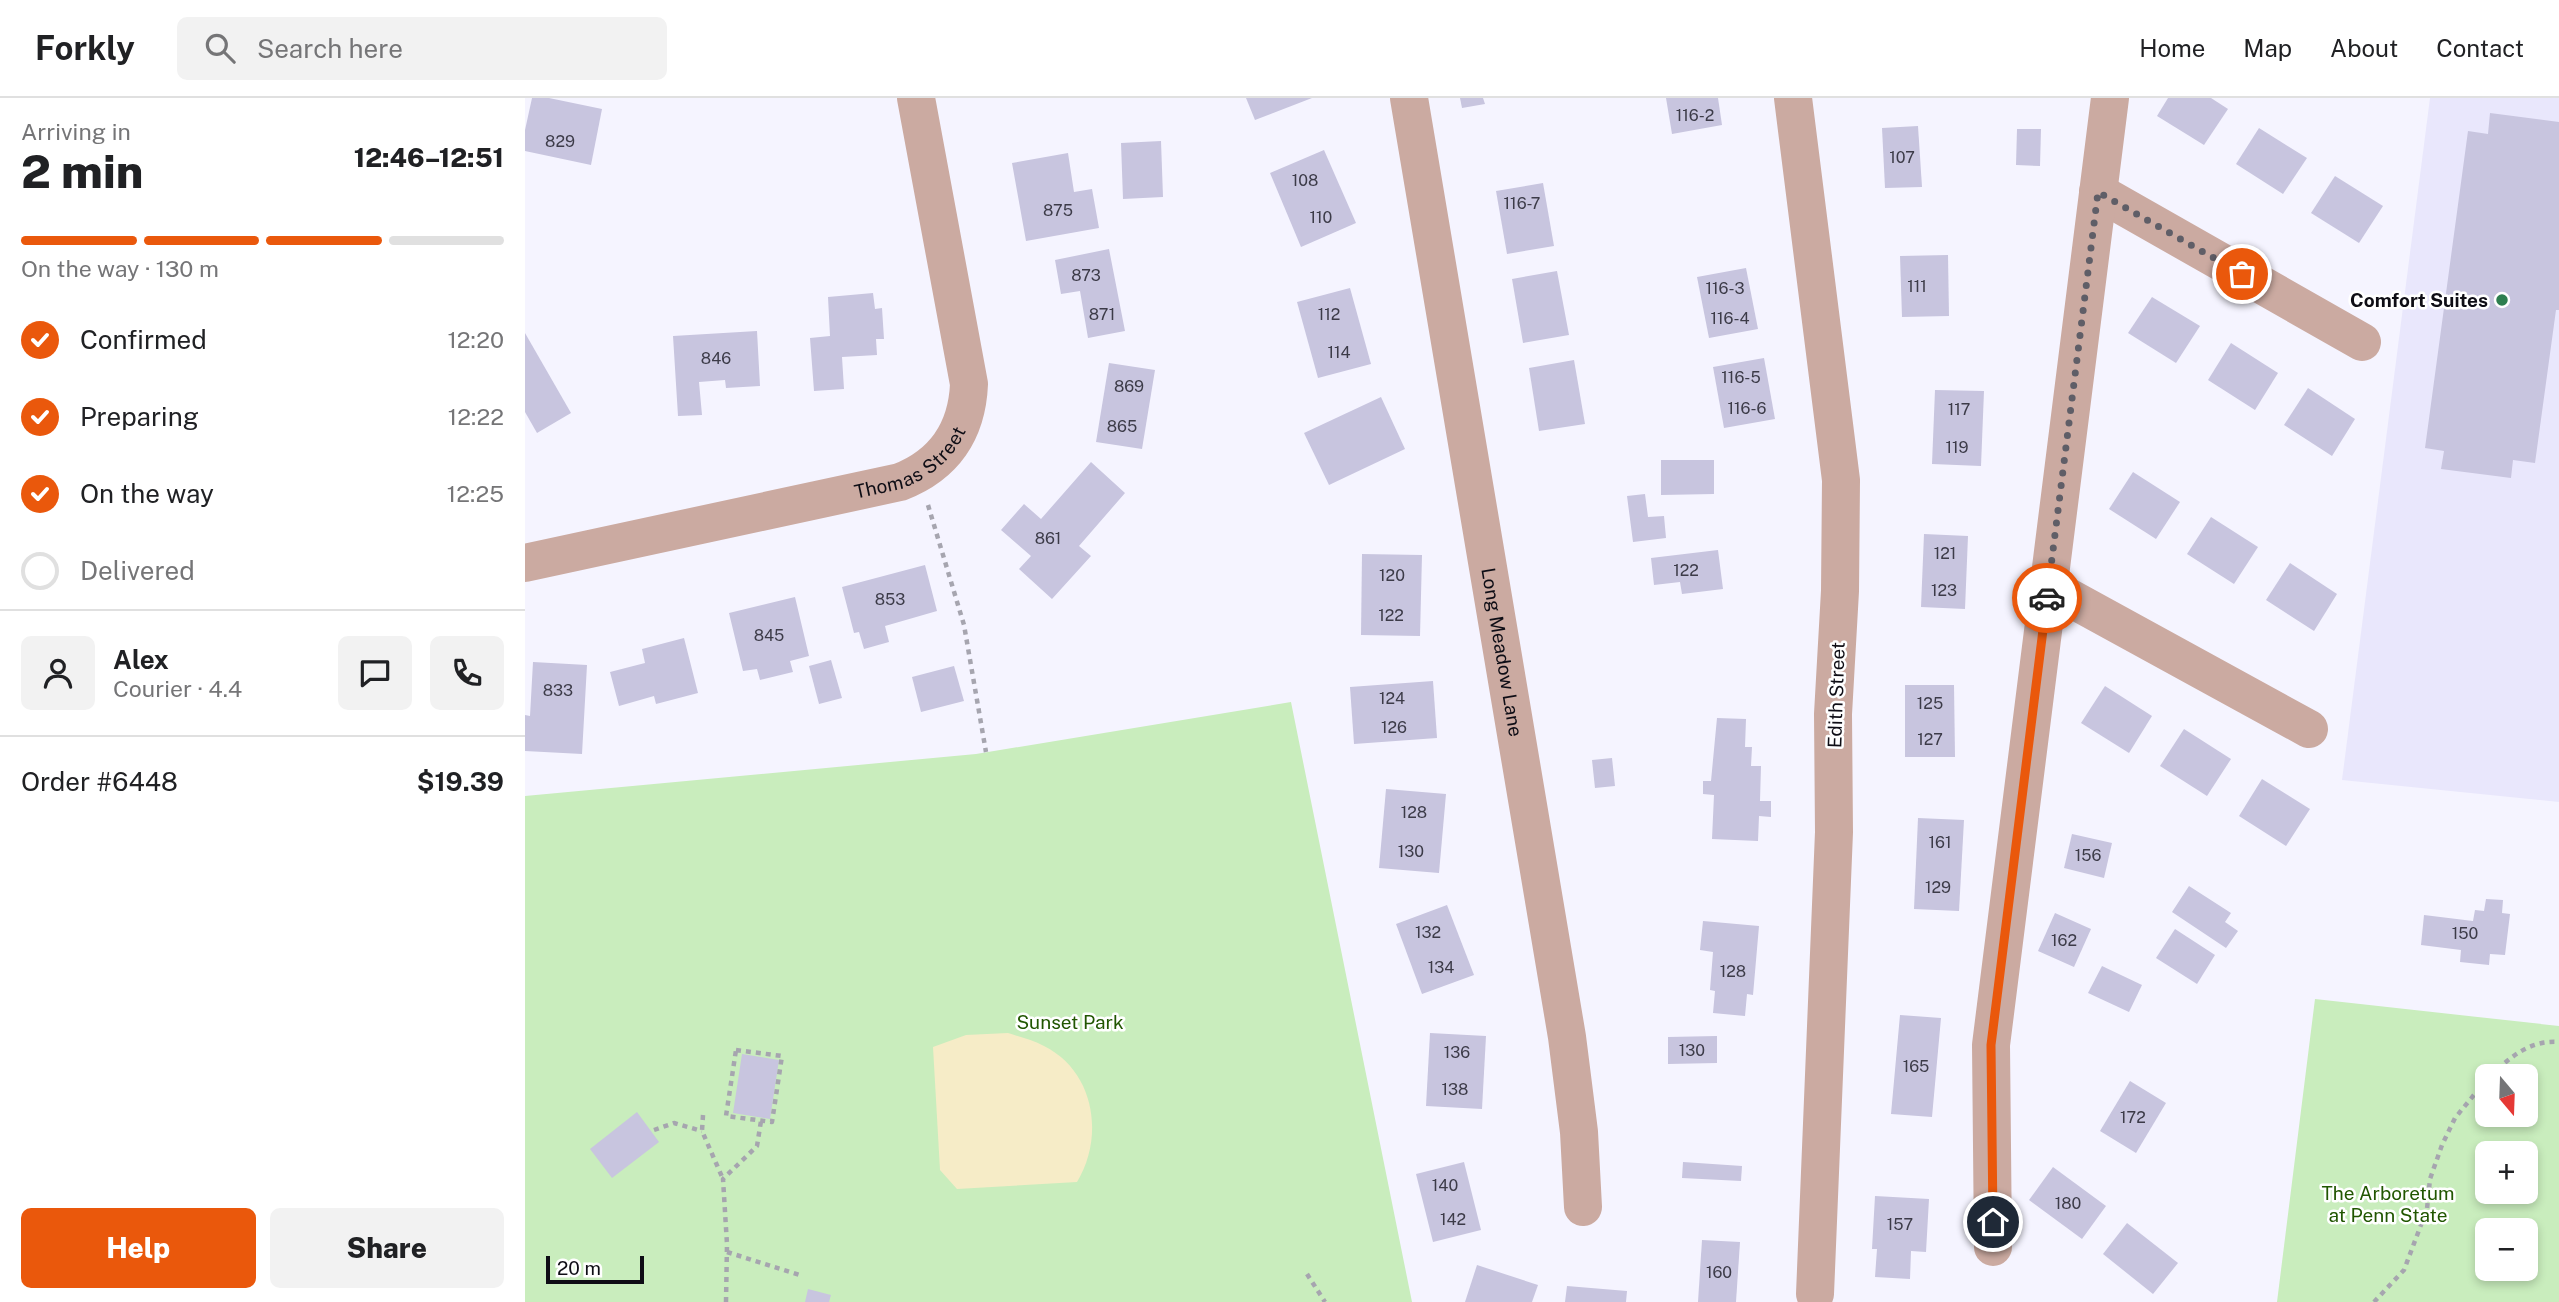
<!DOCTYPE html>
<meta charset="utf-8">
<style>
:root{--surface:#fff;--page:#f2f2f2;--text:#202124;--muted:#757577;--line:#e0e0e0;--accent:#ea580c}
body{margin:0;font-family:"Public Sans",sans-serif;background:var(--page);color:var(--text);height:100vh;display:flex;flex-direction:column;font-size:26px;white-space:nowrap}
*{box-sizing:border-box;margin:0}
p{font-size:23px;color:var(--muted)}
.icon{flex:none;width:38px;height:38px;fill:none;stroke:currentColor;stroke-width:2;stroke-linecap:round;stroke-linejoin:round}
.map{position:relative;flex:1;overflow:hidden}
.panel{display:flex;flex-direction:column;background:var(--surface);width:525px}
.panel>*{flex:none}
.needle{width:46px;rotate:161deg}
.controls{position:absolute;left:1950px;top:966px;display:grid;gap:14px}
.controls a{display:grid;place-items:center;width:63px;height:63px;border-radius:10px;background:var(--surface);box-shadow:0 4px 10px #0003;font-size:35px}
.scale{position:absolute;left:21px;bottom:18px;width:98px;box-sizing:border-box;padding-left:7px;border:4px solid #0e0d15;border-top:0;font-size:19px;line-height:24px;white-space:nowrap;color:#0e0d15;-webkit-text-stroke:5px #fff;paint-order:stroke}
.pin{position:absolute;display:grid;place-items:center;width:60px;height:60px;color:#fff;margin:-30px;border:4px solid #fff;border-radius:50%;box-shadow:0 2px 7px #0007}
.courier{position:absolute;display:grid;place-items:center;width:70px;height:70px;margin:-35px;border:5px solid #ea580c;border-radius:50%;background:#fff;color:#222;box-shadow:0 2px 9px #0007}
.overview em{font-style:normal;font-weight:800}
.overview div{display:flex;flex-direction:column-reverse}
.overview{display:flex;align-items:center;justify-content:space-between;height:119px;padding:0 21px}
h1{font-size:46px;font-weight:800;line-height:52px}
.bar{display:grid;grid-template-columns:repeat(4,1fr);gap:10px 7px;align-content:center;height:84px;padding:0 21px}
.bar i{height:9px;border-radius:5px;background:var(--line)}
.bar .current{background:var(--accent)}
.bar p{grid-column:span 4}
.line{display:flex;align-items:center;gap:18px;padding:0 21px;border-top:2px solid var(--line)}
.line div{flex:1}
.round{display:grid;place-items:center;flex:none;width:74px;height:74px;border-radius:10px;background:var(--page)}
ol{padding:0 21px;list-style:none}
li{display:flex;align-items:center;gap:21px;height:77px}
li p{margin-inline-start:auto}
li .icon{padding:7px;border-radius:50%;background:var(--accent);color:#fff;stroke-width:4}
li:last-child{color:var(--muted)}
li i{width:38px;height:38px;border:4px solid var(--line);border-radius:50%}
.primary-button{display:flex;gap:14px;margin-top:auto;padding:14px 21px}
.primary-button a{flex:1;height:80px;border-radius:10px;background:var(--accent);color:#fff;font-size:28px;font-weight:800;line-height:80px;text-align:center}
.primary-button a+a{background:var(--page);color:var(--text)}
header{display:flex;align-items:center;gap:42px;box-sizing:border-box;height:98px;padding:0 35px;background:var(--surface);border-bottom:2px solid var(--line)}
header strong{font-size:33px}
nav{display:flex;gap:38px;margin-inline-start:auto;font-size:24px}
.search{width:490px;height:63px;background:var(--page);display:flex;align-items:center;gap:18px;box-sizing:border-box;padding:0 24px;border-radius:10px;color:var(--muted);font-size:26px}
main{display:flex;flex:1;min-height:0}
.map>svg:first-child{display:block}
.built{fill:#e9e7fc}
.green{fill:#c9edbd;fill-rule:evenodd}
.sand{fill:#f6ecc7}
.building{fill:#c8c5df}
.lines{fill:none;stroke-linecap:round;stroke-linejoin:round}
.path{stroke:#a6a5af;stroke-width:4.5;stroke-dasharray:5 5;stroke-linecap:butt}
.minor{stroke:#cbaaa1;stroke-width:38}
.done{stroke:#5f5e67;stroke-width:7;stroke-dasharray:0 12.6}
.route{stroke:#ea580c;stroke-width:9}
.poi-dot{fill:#2d7e4f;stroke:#fff;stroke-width:2.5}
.labels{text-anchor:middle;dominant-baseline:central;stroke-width:5;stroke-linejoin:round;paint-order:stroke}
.number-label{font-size:16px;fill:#3c3b48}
.poi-label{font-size:19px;font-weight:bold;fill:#0e0d15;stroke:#fff;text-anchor:end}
.street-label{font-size:19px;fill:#0e0d15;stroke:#fff}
.park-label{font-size:19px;fill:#215601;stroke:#fff}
</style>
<header>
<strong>Forkly</strong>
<div class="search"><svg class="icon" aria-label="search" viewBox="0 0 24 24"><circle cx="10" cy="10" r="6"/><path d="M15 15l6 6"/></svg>Search here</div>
<nav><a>Home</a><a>Map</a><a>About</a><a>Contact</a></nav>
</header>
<main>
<section class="panel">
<div class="overview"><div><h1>2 min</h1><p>Arriving in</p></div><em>12:46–12:51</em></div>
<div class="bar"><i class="current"></i><i class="current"></i><i class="current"></i><i></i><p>On the way · 130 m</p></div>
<ol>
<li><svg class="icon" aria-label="check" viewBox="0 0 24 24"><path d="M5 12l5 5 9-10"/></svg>Confirmed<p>12:20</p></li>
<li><svg class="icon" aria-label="check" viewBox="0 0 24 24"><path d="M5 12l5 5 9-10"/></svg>Preparing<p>12:22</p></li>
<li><svg class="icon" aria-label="check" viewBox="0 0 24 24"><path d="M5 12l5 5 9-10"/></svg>On the way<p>12:25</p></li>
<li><i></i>Delivered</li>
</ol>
<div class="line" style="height:126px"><a class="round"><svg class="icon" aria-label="person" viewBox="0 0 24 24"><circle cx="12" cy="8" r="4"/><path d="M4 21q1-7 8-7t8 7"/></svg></a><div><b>Alex</b><p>Courier · 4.4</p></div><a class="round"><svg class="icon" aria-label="chat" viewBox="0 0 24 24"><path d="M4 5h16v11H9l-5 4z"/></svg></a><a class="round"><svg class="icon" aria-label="phone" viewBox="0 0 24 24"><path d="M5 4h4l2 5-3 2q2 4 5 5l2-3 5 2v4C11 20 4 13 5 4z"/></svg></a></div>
<div class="line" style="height:91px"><div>Order #6448</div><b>$19.39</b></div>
<div class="primary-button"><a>Help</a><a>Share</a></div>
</section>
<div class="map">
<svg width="2034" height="1204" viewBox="0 0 2034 1204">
<rect width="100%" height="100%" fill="#f5f4ff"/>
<polygon class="built" points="1905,0 2034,0 2034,704 1817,682"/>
<g class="green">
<polygon points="766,604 887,1204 0,1204 0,698 451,656"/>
<path d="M 1790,901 L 2034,928 L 2034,1204 L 1752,1204 ZM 1962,978 L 2000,978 L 2000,1017 L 1962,1017 ZM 1962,1055 L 2000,1055 L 2000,1094 L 1962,1094 ZM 1962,1132 L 2000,1132 L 2000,1171 L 1962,1171 Z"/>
</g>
<path class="sand" d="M 483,935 C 495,939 508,942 519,948 C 571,974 579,1040 552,1084 L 432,1091 L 415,1072 L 408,949 L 441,937 Z"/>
<g class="building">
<polygon points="7,0 24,0 77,11 66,67 0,53 0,32"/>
<polygon points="721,0 787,0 730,22"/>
<polygon points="935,0 958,0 960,6 937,10"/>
<polygon points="1141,0 1193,0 1197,27 1147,36"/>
<polygon points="1643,0 1686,0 1703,11 1679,47 1632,18"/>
<polygon points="1965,15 2034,24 2034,212 2031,212 2010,365 1988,362 1986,380 1916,371 1919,353 1900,350 1943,33 1963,36"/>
<polygon points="1393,28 1397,89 1360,90 1357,30"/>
<polygon points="1734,30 1782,60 1758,96 1711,66"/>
<polygon points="1492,31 1516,31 1515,68 1491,67"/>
<polygon points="636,43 638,99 598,101 596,45"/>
<polygon points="799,52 831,125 776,149 745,75"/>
<polygon points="543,55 549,94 567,91 574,130 501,143 487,65"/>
<polygon points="1810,78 1858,108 1834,145 1786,115"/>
<polygon points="1018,85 1029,148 982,156 971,93"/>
<polygon points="584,151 600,233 563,240 555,193 536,196 530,162"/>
<polygon points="1423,157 1424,218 1377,219 1375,158"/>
<polygon points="1221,170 1233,231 1184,240 1172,179"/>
<polygon points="1032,173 1044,237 998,245 987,181"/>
<polygon points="825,190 846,266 793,280 772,204"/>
<polygon points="348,195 350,211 357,210 359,241 351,241 352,257 317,259 319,291 289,293 285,240 305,238 303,199"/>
<polygon points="1627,199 1675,228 1651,265 1603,235"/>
<polygon points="232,233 235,288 201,290 200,282 174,284 177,317 153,318 148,238"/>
<polygon points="0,235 46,315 12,335 0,314"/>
<polygon points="1706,245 1753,275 1730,312 1683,282"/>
<polygon points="1239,260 1250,321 1199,330 1188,269"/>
<polygon points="1049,262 1060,326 1014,333 1004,270"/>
<polygon points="584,265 630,272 617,351 571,344"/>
<polygon points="1783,290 1830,321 1807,358 1759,327"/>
<polygon points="1410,292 1459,293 1456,368 1407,366"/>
<polygon points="856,299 880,351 804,387 779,335"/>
<polygon points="1136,362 1189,362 1189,396 1136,397"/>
<polygon points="566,364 600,395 554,448 566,458 527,501 494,471 506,458 476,432 499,406 516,421"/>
<polygon points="1608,374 1655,404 1631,441 1584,411"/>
<polygon points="1120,396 1123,419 1139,418 1141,440 1108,444 1102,398"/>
<polygon points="1686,419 1733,449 1709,486 1662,456"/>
<polygon points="1399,436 1443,438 1440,511 1396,509"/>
<polygon points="1193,452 1198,491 1157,496 1155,484 1129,487 1126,460"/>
<polygon points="837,456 897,457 895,538 836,537"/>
<polygon points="1765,465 1812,496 1789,533 1741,502"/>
<polygon points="400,467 412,513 360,528 364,544 339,551 334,534 329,535 317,489"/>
<polygon points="270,499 284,558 265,563 268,574 235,582 232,571 218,573 204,515"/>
<polygon points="159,540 173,595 131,606 129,598 94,608 85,574 120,565 117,551"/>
<polygon points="306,562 317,600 294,606 284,568"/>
<polygon points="8,564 62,567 57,656 0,653 0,617 5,618"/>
<polygon points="429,568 439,603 396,614 387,579"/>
<polygon points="908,583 912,640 829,646 825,589"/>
<polygon points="1380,587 1429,587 1430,659 1380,659"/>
<polygon points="1580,588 1627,618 1604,655 1556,625"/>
<polygon points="1192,620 1221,621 1220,649 1227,649 1226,668 1236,668 1235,703 1246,703 1246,719 1234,718 1233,743 1187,741 1189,697 1178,696 1178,683 1186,683"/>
<polygon points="1659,631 1706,661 1682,698 1635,668"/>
<polygon points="1087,660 1090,688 1070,690 1067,662"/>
<polygon points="1737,681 1785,711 1761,748 1714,718"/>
<polygon points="861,691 921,696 914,775 854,770"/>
<polygon points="1393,720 1439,722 1434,813 1389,811"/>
<polygon points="1547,736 1587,745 1579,780 1539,770"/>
<polygon points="1664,788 1706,815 1700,824 1713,833 1701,850 1647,814"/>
<polygon points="1961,801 1978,802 1977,815 1985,816 1980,857 1965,856 1964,867 1935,864 1936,852 1896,847 1899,817 1948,823 1950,812 1959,813"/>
<polygon points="922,807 949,877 897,896 871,826"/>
<polygon points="1530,815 1566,831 1549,869 1513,853"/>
<polygon points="1178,823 1234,828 1228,897 1222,896 1220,918 1188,915 1190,893 1185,892 1188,854 1175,852"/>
<polygon points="1650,831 1690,857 1672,886 1631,860"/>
<polygon points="1577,868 1617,887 1604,914 1563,895"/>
<polygon points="1375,917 1416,920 1407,1019 1366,1016"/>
<polygon points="905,935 961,938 957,1011 901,1008"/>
<polygon points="1192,938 1192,965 1143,966 1143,939"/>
<polygon points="217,956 254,962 245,1021 208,1015"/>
<polygon points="1605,983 1641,1005 1611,1055 1575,1033"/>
<polygon points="112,1014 134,1044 87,1080 65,1051"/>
<polygon points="939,1064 956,1132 908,1144 891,1076"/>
<polygon points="1158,1064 1217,1068 1216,1083 1157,1080"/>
<polygon points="1528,1069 1581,1108 1557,1141 1504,1102"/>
<polygon points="1350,1098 1404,1101 1401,1154 1386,1153 1385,1181 1350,1179 1352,1151 1347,1151"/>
<polygon points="1602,1125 1653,1165 1628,1196 1578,1156"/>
<polygon points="1177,1142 1215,1144 1211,1204 1173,1204"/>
<polygon points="952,1167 1013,1187 1007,1204 940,1204"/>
<polygon points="1042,1188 1102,1193 1101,1204 1040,1204"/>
<polygon points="283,1191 306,1197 304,1204 280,1204"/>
</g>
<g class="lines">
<g class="path">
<polyline points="403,407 439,527 461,654"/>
<polygon points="211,952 257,958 247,1024 201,1018"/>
<path d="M 1965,978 C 1986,959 2004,942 2034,944"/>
<polyline points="178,1017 177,1033 198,1081"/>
<polyline points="129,1032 149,1025 177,1033"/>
<polyline points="202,1154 278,1178"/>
<polyline points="782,1176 800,1204"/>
<polyline points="201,1204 202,1146 198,1081 232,1048 236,1023"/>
<polyline points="1849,1204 1879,1172 1902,1111 1905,1081 1917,1047 1930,1020 1962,981"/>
</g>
<g class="minor">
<path id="s1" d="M 884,0 L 1042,939 L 1054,1034 L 1058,1109"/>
<polyline points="1268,0 1316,382 1315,493 1308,616 1309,734 1290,1196"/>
<polyline points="1573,94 1837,244"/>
<path id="s2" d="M 0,465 L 375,384 C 419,367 442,334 444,286 L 391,0"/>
<polyline points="1523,488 1784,631"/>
<polyline points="1468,1149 1466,947 1585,0"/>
</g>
</g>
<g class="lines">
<polyline class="done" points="1522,500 1573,94 1717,176"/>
<polyline class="route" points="1468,1124 1466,947 1522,500"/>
</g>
<circle class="poi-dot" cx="1977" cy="202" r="7"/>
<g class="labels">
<g class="number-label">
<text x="1170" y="17">116-2</text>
<text x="35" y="43">829</text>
<text x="1377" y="59">107</text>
<text x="780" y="82">108</text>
<text x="997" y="105">116-7</text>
<text x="533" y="112">875</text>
<text x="796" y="119">110</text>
<text x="561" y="177">873</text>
<text x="1392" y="188">111</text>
<text x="1200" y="190">116-3</text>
<text x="577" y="216">871</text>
<text x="804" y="216">112</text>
<text x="1205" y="220">116-4</text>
<text x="814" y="254">114</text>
<text x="191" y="260">846</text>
<text x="1216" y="279">116-5</text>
<text x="604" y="288">869</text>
<text x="1222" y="310">116-6</text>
<text x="1434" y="311">117</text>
<text x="597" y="328">865</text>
<text x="1432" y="349">119</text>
<text x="523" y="440">861</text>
<text x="1420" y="455">121</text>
<text x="1161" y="472">122</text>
<text x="867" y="477">120</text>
<text x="1419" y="492">123</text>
<text x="365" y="501">853</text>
<text x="866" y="517">122</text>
<text x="244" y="537">845</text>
<text x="33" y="592">833</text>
<text x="867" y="600">124</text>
<text x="1405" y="605">125</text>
<text x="869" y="629">126</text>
<text x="1405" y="641">127</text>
<text x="889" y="714">128</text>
<text x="1415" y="744">161</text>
<text x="886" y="753">130</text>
<text x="1563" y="757">156</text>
<text x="1413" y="789">129</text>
<text x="903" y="834">132</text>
<text x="1940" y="835">150</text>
<text x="1539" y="842">162</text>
<text x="916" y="869">134</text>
<text x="1208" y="873">128</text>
<text x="1167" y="952">130</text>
<text x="932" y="954">136</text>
<text x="1391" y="968">165</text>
<text x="930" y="991">138</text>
<text x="1608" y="1019">172</text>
<text x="920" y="1087">140</text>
<text x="1543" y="1105">180</text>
<text x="928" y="1121">142</text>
<text x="1375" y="1126">157</text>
<text x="1194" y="1174">160</text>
</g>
<g class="poi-label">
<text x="1963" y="202">Comfort Suites</text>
</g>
<g class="street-label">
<text stroke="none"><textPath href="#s2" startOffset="402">Thomas Street</textPath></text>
<text stroke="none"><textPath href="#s1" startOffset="562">Long Meadow Lane</textPath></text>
<text transform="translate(1311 597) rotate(-88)">Edith Street</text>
</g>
<g class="park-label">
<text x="545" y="924">Sunset Park</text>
<text x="1863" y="1095">The Arboretum<tspan x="1863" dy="22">at Penn State</tspan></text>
</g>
</g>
</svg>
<div class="controls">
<a><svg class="needle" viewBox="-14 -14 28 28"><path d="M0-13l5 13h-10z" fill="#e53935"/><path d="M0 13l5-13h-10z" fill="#757577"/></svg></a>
<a>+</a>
<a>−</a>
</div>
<div class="scale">20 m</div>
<div class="pin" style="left:1717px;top:176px;background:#ea580c"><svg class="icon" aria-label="bag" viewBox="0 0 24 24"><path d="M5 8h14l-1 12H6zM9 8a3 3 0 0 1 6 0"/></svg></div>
<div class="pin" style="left:1468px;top:1124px;background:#1f2937"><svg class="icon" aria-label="home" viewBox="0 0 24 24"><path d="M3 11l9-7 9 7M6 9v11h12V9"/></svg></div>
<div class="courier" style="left:1522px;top:500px"><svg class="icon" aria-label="car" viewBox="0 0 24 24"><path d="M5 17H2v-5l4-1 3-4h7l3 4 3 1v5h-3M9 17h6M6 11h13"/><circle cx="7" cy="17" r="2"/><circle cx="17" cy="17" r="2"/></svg></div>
</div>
</main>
